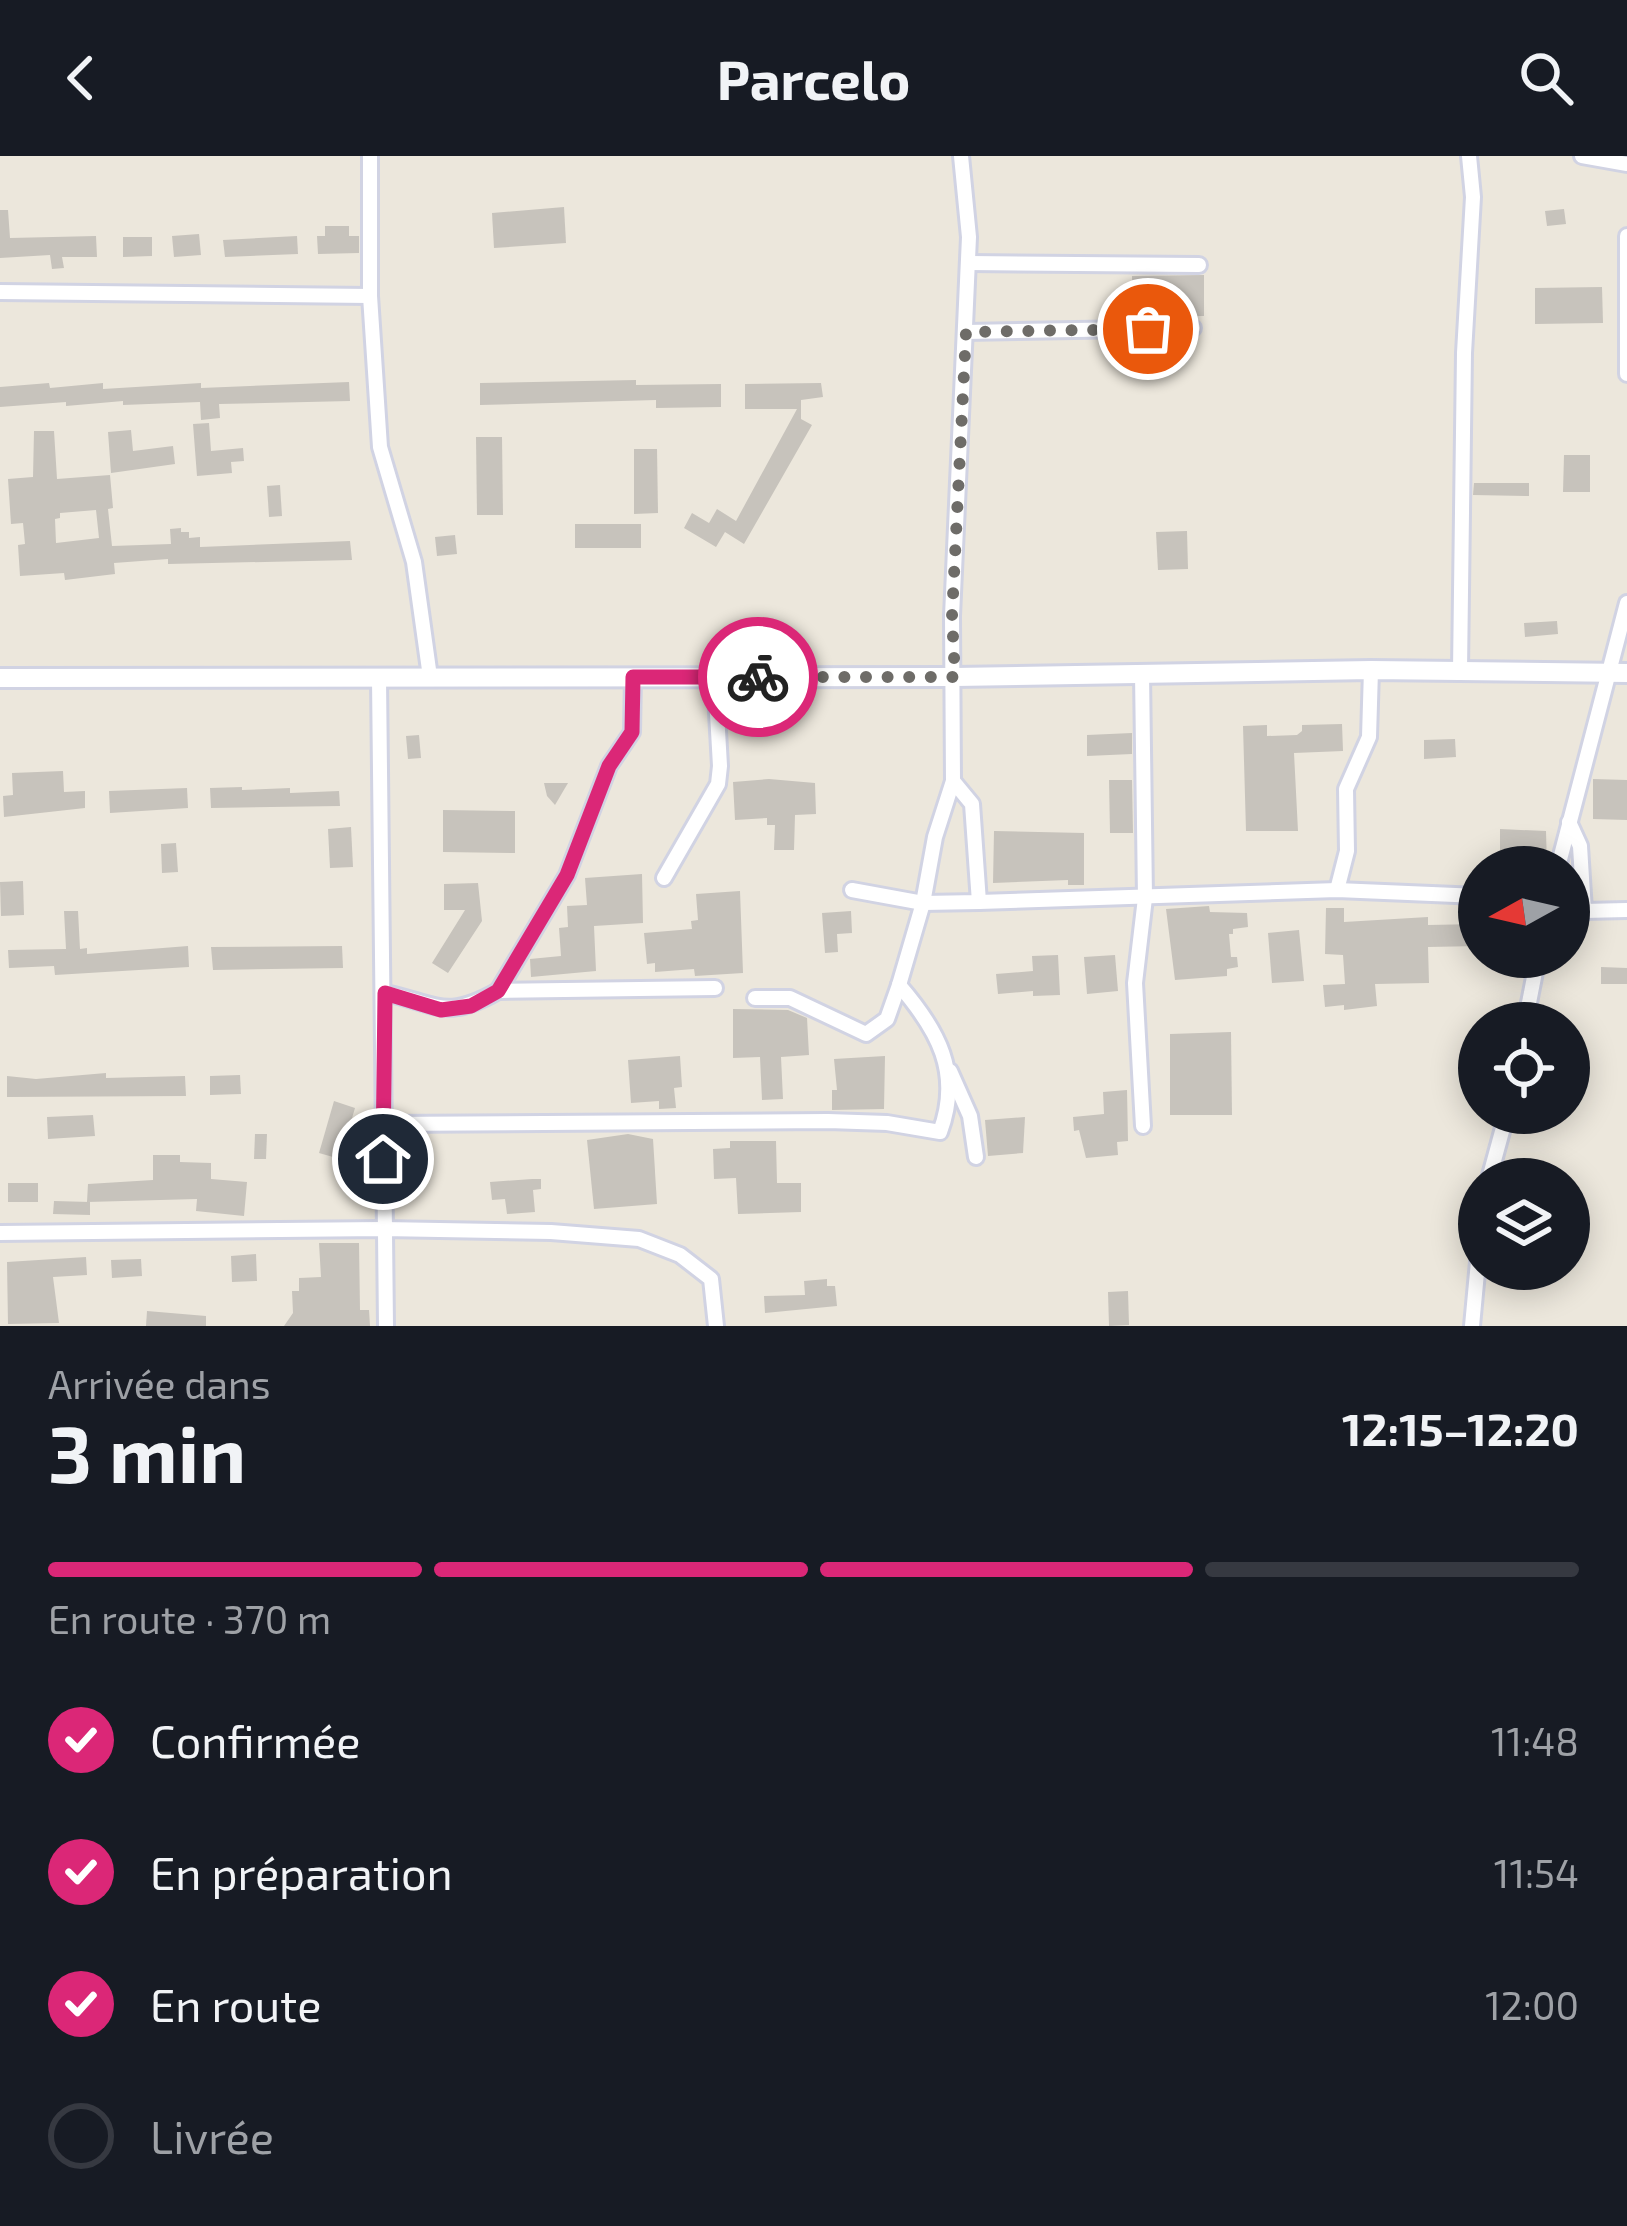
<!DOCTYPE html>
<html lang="fr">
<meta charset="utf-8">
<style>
:root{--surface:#171b24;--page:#242831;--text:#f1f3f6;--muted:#9ea1a6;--line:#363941;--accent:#db2777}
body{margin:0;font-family:"Exo 2",sans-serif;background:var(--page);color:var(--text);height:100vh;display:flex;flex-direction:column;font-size:45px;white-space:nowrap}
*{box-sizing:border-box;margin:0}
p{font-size:39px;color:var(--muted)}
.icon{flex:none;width:66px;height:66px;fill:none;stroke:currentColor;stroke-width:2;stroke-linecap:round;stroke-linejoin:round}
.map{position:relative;height:1170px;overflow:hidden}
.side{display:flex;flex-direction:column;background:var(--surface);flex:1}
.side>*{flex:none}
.needle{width:78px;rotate:262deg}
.fabs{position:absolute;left:1458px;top:690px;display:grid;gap:24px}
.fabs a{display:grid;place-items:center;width:132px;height:132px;border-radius:50%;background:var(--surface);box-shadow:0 6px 30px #0003;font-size:60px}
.pin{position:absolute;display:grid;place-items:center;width:102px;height:102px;color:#fff;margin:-51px;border:6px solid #fff;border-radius:50%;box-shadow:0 3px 12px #0007}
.courier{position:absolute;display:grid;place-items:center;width:120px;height:120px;margin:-60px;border:9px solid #db2777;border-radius:50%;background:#fff;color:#222;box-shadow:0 3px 15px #0007}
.overview em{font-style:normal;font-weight:700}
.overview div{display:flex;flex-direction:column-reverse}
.overview{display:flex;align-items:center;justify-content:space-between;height:204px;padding:0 48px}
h1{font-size:78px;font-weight:700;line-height:90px}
.bar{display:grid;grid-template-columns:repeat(4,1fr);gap:18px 12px;align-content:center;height:144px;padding:0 48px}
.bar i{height:15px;border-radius:9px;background:var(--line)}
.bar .selected{background:var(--accent)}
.bar p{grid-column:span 4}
ol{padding:0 48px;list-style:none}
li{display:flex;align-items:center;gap:36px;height:132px}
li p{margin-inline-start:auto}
li .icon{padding:12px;border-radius:50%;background:var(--accent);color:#fff;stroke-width:4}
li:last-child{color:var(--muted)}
li i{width:66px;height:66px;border:6px solid var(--line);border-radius:50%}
header{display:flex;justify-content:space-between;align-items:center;height:156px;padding:0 48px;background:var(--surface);font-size:54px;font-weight:700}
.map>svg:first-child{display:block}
.building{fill:#c7c3bc;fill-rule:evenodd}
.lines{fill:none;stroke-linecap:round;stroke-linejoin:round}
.minor-casing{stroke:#d1d3e3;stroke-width:20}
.tertiary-casing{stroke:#d1d3e3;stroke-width:24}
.minor{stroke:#fff;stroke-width:14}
.tertiary{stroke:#fff;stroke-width:18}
.done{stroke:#6e6c68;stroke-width:12;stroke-dasharray:0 21.6}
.route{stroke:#db2777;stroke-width:15}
</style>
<header><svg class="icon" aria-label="back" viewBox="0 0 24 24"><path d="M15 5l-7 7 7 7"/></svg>Parcelo<svg class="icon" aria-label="search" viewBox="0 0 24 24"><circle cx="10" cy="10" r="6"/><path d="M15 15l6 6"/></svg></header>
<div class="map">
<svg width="1627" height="1170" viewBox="0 0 1627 1170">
<rect width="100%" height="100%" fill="#ece7dc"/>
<g class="building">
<polygon points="564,51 566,87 494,92 492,57"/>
<polygon points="1564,53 1566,68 1547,70 1545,55"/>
<polygon points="0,54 8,54 10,82 96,80 97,101 62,101 64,112 52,113 50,99 0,102"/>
<polygon points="325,70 349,70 349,80 359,80 359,97 318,98 317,80 325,80"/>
<polygon points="199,78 201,99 174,101 172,80"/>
<polygon points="297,80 298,98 225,101 223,84"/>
<polygon points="123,81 152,81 152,100 123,101"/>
<polygon points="1204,119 1204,160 1133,161 1132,120"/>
<polygon points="1602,131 1603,167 1535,168 1535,132"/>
<polygon points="636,224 636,229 721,228 721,251 656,252 656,244 480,249 480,227"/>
<polygon points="349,226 350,245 219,248 220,262 201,264 200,246 123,249 123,245 66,250 66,246 0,251 0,231 49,227 50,232 103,227 103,233 201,227 201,232"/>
<polygon points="821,227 823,241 801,244 801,263 812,269 744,388 725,376 716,391 684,372 692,357 709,367 717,353 736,365 797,253 745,253 745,228"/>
<polygon points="209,267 211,295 243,292 244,305 231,306 232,317 197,320 193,268"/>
<polygon points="131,274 133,295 173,290 175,308 111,317 108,276"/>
<path d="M 34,275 L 54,275 L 57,323 L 110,319 L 113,352 L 108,353 L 112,390 L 171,388 L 170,373 L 181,372 L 181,376 L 189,376 L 189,382 L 200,381 L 200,391 L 350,385 L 352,404 L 168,408 L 168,403 L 114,407 L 115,418 L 65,424 L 64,417 L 20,420 L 18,389 L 25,388 L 23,367 L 11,368 L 8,323 L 33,321 ZM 96,354 L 99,382 L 56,387 L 55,363 L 60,362 L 60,357 Z"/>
<polygon points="476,281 502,281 503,359 477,359"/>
<polygon points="634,293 657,293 658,357 634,358"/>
<polygon points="1564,299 1590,299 1590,336 1563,336"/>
<polygon points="1474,327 1529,327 1529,340 1473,339"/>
<polygon points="280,329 282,360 269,361 267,330"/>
<rect x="575" y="368" width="66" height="24"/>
<polygon points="1187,375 1188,413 1158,414 1156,376"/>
<polygon points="455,379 457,398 437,400 435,381"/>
<polygon points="1557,465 1558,478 1525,481 1524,467"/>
<polygon points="1342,568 1343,595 1294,597 1298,675 1246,675 1243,570 1267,569 1267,580 1297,579 1302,575 1302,569"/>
<polygon points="1132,577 1132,598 1087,600 1087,579"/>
<polygon points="419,579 421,602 408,603 406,580"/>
<polygon points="1455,583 1456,601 1424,603 1424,584"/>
<polygon points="63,615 64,636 85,635 85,652 4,661 3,640 13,639 12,617"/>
<polygon points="769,623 815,627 816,658 795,659 794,694 774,694 775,669 767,669 767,662 735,664 733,626"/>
<polygon points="1593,623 1627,624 1627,664 1593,663"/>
<polygon points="1109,624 1132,624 1133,677 1110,677"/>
<polygon points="544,627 568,627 555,649 547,640"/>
<polygon points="242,631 242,634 290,632 290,637 339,635 340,650 211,652 210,632"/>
<polygon points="187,632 188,652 110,657 109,635"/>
<polygon points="443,654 515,655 515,697 443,696"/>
<polygon points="351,671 353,711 330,712 328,673"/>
<polygon points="1500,673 1546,675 1547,711 1500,711"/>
<polygon points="994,675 1084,677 1084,729 1068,729 1068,724 993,727"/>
<polygon points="176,687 178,716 162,717 161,688"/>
<polygon points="642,718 643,767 594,770 596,815 531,821 530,803 561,800 559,772 568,771 567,750 587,749 585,722"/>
<polygon points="23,725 24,759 1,760 0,726"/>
<polygon points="478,727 482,765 448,817 432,807 465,754 444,754 444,728"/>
<polygon points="740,735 743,817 695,820 694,813 655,816 655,807 647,808 644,777 692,773 691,765 698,764 696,738"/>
<polygon points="1209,750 1210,756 1247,757 1248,771 1233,773 1233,778 1229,778 1231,801 1237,801 1238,811 1227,813 1227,820 1175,824 1166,753"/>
<polygon points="1326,752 1344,752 1344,766 1428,761 1428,769 1479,768 1479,790 1428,791 1429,827 1375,828 1377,850 1344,854 1344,849 1325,851 1323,829 1345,828 1343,799 1325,798"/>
<polygon points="64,755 78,755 80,793 87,792 87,798 188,790 189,811 55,819 54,810 9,812 8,794 66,793"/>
<polygon points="851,755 852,777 837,778 838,796 825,797 822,757"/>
<polygon points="1299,774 1304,825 1272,827 1268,777"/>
<polygon points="342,790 343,812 213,814 211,791"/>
<polygon points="1058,799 1060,839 1033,840 1033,835 998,838 996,818 1033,815 1032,800"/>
<polygon points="1115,799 1118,835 1087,838 1084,801"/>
<polygon points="1601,811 1627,812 1627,828 1601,828"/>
<polygon points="733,853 788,854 807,862 809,899 781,901 783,943 762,944 760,901 733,902"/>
<polygon points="1231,876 1232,959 1170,959 1170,878"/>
<polygon points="680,900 682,931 674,932 676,952 659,953 659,945 631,947 628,904"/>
<polygon points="885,900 884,953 832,954 832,934 837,934 834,903"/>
<polygon points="106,917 106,922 185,920 186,940 7,941 7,920 36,923"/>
<polygon points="240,919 241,938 210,939 210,920"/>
<polygon points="1127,934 1128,985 1117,986 1118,999 1086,1002 1079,974 1074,975 1073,961 1104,958 1103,936"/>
<polygon points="334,945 355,952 340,1003 319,997"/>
<polygon points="93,959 95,980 48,983 47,961"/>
<polygon points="1025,961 1023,997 988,1000 985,964"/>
<polygon points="255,978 267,978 266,1003 254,1003"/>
<polygon points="628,978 653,983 657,1048 594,1053 587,984"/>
<polygon points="730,985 776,985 777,1027 801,1027 801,1056 738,1058 736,1022 714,1023 713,993 730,992"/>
<polygon points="153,999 180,999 180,1006 211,1007 211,1023 247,1026 244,1060 196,1055 197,1043 87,1046 88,1028 153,1024"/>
<polygon points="532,1023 541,1023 541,1033 533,1034 535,1056 507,1058 505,1043 492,1044 490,1026"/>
<rect x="8" y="1027" width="30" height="19"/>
<polygon points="54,1045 90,1046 90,1059 53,1058"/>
<polygon points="319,1087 359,1087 360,1154 369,1154 370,1170 284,1170 293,1157 292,1135 299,1135 299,1122 321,1121"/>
<polygon points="256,1098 257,1125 232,1126 231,1100"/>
<polygon points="86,1101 87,1119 53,1121 59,1167 8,1168 7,1106"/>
<polygon points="141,1103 142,1120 112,1122 111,1104"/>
<polygon points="827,1123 827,1130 835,1130 837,1150 765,1157 764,1140 805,1139 804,1125"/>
<polygon points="1128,1135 1129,1169 1109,1170 1108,1136"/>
<polygon points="147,1155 206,1160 206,1170 146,1170"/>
</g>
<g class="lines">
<g class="minor-casing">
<g id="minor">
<polyline points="370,0 370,140 380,291 414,406 430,521"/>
<polyline points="1582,0 1627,8"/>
<polyline points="1627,80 1627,218"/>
<polyline points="969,107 1199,109"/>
<polyline points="0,136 370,140"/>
<polyline points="966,176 1193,172"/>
<polyline points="1460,515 1464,197 1473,41 1469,0"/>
<polyline points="1142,517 1145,742 1135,827 1143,970"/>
<polyline points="379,522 386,1170"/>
<polyline points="1569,666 1580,690 1584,755 1627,754"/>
<polyline points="1558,711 1627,447"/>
<polyline points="664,722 718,628 720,610 715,521"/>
<polyline points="852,734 923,747 979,746 972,648 953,625"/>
<polyline points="1337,734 1347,695 1346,633 1369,581 1371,514"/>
<polyline points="979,746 1337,734 1479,740"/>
<polyline points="498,835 567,719 609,610 632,576 633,521"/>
<path d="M 385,837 C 438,848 445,865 498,835 L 715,832"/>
<polyline points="755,842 790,842 866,878 887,863 899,829 923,747 935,681 953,625 952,460 969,81 961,0"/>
<polyline points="1525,867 1538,801"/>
<polyline points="950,915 970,960 976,1001"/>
<path d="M 383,968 L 828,965 L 887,967 L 940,976 C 962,917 938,874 899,829"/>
<polyline points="1489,1023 1507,957"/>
<polyline points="0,1077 383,1073 551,1076 639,1083 680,1099 711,1123 716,1170"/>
<polyline points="1472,1170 1479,1095"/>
</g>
</g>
<g class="tertiary-casing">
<polyline id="tertiary" points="0,522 955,521 1371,514 1627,517"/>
</g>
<use href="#minor" class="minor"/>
<use href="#tertiary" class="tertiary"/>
</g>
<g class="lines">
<polyline class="done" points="758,521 955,521 952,460 966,176 1148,173"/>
<polyline class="route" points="383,1003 385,837 441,854 471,850 498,835 567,719 609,610 632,576 633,521 758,521"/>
</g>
</svg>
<div class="fabs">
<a><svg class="needle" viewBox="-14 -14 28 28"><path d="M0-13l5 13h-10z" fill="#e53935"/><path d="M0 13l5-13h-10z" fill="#9ea1a6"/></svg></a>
<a><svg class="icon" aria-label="locate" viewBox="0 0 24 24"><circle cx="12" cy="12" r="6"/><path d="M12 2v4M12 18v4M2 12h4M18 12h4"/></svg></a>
<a><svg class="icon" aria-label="layers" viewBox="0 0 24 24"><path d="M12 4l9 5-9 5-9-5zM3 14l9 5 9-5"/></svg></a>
</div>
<div class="pin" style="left:1148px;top:173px;background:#ea580c"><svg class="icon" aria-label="bag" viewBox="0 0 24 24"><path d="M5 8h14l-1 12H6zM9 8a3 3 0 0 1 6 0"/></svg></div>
<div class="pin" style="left:383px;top:1003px;background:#1f2937"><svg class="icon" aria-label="home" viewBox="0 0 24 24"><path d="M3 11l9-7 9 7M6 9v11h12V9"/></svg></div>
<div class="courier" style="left:758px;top:521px"><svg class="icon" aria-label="bike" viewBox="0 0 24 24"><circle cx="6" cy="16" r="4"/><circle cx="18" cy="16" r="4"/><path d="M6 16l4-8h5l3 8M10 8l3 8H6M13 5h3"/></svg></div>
</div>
<section class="side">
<div class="overview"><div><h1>3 min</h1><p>Arrivée dans</p></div><em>12:15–12:20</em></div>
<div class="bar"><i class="selected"></i><i class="selected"></i><i class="selected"></i><i></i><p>En route · 370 m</p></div>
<ol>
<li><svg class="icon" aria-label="check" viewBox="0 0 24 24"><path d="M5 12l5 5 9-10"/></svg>Confirmée<p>11:48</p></li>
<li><svg class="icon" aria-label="check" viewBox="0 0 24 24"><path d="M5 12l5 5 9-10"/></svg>En préparation<p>11:54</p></li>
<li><svg class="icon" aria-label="check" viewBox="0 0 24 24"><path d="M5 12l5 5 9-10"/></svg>En route<p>12:00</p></li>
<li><i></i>Livrée</li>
</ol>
</section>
